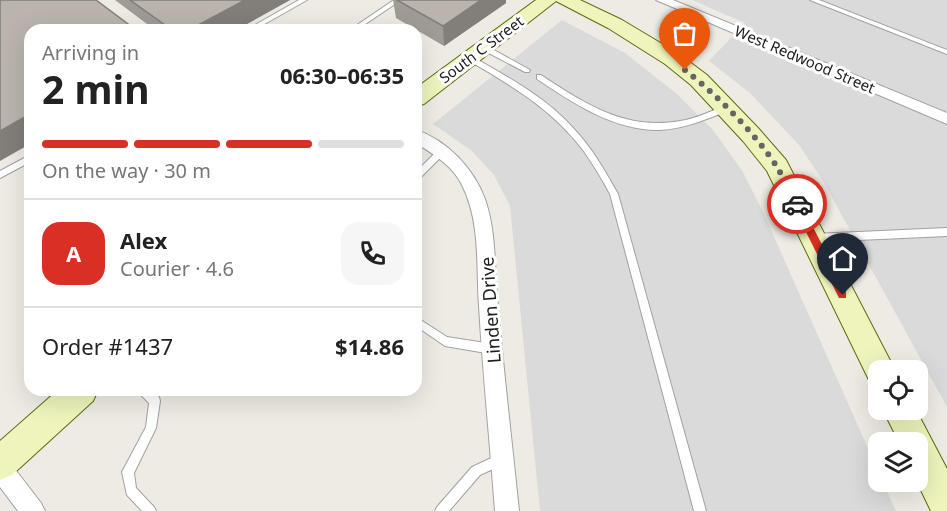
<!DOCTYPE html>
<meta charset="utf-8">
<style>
:root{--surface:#fff;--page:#f6f6f6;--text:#222;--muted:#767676;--line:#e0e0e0;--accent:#d93025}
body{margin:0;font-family:"Noto Sans",sans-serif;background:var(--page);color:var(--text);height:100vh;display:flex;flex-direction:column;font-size:22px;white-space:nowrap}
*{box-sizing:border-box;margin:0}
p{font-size:20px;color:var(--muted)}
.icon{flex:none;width:33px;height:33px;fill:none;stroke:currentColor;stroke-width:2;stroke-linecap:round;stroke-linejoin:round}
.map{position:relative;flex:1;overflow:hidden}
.side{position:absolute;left:24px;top:24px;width:398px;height:372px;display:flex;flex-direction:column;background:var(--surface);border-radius:18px;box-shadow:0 6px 24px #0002}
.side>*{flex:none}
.tools{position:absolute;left:868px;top:360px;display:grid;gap:12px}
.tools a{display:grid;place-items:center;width:60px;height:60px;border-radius:12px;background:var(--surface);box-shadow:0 6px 24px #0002;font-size:30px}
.pin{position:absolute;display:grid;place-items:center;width:51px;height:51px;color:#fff;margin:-62px -26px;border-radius:50% 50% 50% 0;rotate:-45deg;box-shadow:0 0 6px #0007}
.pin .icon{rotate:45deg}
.courier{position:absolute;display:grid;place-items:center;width:60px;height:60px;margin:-30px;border:4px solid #d93025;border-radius:50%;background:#fff;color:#222;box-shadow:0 2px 8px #0007}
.head em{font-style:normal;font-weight:700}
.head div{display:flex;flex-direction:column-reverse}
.head{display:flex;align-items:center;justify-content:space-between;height:102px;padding:0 18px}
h1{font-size:39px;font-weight:700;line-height:45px}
.bar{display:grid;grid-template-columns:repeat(4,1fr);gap:9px 6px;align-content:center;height:72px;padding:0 18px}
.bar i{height:8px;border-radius:4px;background:var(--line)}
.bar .on{background:var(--accent)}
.bar p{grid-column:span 4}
.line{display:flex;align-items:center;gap:15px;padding:0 18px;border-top:2px solid var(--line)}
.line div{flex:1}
.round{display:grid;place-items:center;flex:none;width:63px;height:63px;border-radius:18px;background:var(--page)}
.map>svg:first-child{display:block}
.residential{fill:#dbdada}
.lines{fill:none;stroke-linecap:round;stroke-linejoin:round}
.lane-casing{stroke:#a1a1a1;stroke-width:2}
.street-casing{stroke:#a1a1a1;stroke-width:2}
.secondary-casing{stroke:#5d6b0d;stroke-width:2}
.lane{fill:#fff;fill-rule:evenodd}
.street{fill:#fff;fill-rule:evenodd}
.secondary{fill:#eef4bc;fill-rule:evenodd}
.wall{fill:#a09b95}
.shaded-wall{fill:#827e79}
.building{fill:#bab4ad;stroke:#827e79;stroke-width:1.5}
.route{fill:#d93025}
.done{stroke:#666563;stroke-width:6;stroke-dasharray:0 10.8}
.labels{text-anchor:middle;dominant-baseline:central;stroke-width:6;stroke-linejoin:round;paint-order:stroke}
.far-street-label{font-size:15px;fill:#1d1d1d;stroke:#fff}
.street-label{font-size:18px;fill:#1d1d1d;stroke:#fff}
</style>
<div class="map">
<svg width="947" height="511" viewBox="0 0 947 511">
<rect width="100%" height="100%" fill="#eeebe4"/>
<g class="residential">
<polygon points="692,0 947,0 947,407 823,181 799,145 750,93 709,61 745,23"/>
<polygon points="562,20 625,53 677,94 713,130 743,172 763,212 879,473 879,482 883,482 896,511 540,511 510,206 494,175 472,151 433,124"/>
</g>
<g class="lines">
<g class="lane-casing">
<g id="lane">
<polygon points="299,0 307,0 254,30 248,29"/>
<polygon points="394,0 401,0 361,27 357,27 357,25"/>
<polygon points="810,0 819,0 947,50 947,54"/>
<polygon points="481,45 485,45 530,70 529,72 525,72 481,49"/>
<path d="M 467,56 L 471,56 C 508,77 546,97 574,129 C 592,148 605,171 618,194 L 706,511 L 694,511 L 610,194 C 602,179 593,164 583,150 C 553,110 510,84 467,60 Z"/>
<path d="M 537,75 L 541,75 C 585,104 626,131 680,121 C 696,119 710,111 725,106 L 729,109 L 728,111 C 706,119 684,129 660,130 C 614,131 573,103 537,79 Z"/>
<polygon points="441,149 445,152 444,154 419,179 416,180 416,172 438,150"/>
<polygon points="30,155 30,162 0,178 0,171"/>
<polygon points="947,228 947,236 814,242 811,241 810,238 811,235 814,234"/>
<polygon points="416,317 447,337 492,344 496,346 497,349 496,352 492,354 445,346 416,326"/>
<polygon points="139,390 151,390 159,397 160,401 156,428 134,473 136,488 154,507 156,511 142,511 127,495 122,472 146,427 149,403 140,394"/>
<polygon points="502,453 506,455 508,459 506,463 480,475 449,511 435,511 437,507 472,467"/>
</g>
</g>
<g class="street-casing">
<g id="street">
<polygon points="656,0 673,0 947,113 947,124"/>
<path d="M 416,130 C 447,140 474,169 485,199 C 497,234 494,271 498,307 C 504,375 512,443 519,511 L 495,511 C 490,443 483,375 479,306 C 476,266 481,223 462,185 C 453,166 433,154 416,143 Z"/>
<polygon points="0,457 8,460 41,503 45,511 18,511 0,487"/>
</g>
</g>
<g class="secondary-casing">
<g id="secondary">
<polygon points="536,0 580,0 622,20 679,54 707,75 759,129 786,160 895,370 879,370 879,384 869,380 767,171 743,141 691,85 665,64 608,28 556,1 424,104 416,106 416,88"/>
<polygon points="58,390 98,390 93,401 12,475 0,480 0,441"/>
<polygon points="883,410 916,410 947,469 947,511 931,511 917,482 918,442 899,442"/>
</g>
</g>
<use href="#lane" class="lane"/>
<use href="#street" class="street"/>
<use href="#secondary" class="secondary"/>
</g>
<g class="wall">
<polygon points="115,0 290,0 236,30 155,30"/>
<polygon points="393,0 506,0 506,3 444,46 396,18"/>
</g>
<g class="shaded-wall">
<polygon points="245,0 290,0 236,30 189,30"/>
<polygon points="481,0 506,0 506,3 444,46 443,26"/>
<polygon points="30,114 30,144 0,161 0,131"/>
</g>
<g class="building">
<polygon points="0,0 96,0 136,30 30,30 30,114 0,131"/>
<polygon points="130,0 245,0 189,30 172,30"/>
<polygon points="397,0 481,0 443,26"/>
</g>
<polygon class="route" points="797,200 800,202 846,291 846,298 839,298 792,204"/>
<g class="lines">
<path class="done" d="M 685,70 C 716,94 756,134 777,167 C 784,179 790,192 797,204"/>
</g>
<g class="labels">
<g class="far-street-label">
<text transform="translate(481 49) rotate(-37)">South C Street</text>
<text transform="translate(805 59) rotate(23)">West Redwood Street</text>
</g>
<g class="street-label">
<text transform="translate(490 310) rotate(-94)">Linden Drive</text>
</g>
</g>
</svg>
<div class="tools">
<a><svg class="icon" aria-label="locate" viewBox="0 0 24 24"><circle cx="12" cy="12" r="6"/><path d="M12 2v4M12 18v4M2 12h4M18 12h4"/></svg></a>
<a><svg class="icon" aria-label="layers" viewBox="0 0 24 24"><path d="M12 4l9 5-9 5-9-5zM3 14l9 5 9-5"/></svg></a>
</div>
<div class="pin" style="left:685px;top:70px;background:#ea580c"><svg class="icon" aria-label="bag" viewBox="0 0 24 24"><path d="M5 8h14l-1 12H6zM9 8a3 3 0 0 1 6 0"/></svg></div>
<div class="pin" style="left:843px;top:295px;background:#1f2937"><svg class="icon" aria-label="home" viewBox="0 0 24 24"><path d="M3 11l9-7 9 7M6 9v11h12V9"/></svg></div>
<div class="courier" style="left:797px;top:204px"><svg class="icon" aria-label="car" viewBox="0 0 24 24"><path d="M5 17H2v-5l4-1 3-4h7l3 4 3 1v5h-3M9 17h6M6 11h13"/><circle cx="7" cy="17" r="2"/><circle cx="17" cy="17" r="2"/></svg></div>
<section class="side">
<div class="head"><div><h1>2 min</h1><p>Arriving in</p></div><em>06:30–06:35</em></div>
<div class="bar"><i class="on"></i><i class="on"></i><i class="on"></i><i></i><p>On the way · 30 m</p></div>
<div class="line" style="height:108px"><b class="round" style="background:var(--accent);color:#fff">A</b><div><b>Alex</b><p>Courier · 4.6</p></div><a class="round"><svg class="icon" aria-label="phone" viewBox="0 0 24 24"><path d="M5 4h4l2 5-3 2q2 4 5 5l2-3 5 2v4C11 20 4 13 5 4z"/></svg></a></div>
<div class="line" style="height:78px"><div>Order #1437</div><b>$14.86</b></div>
</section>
</div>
